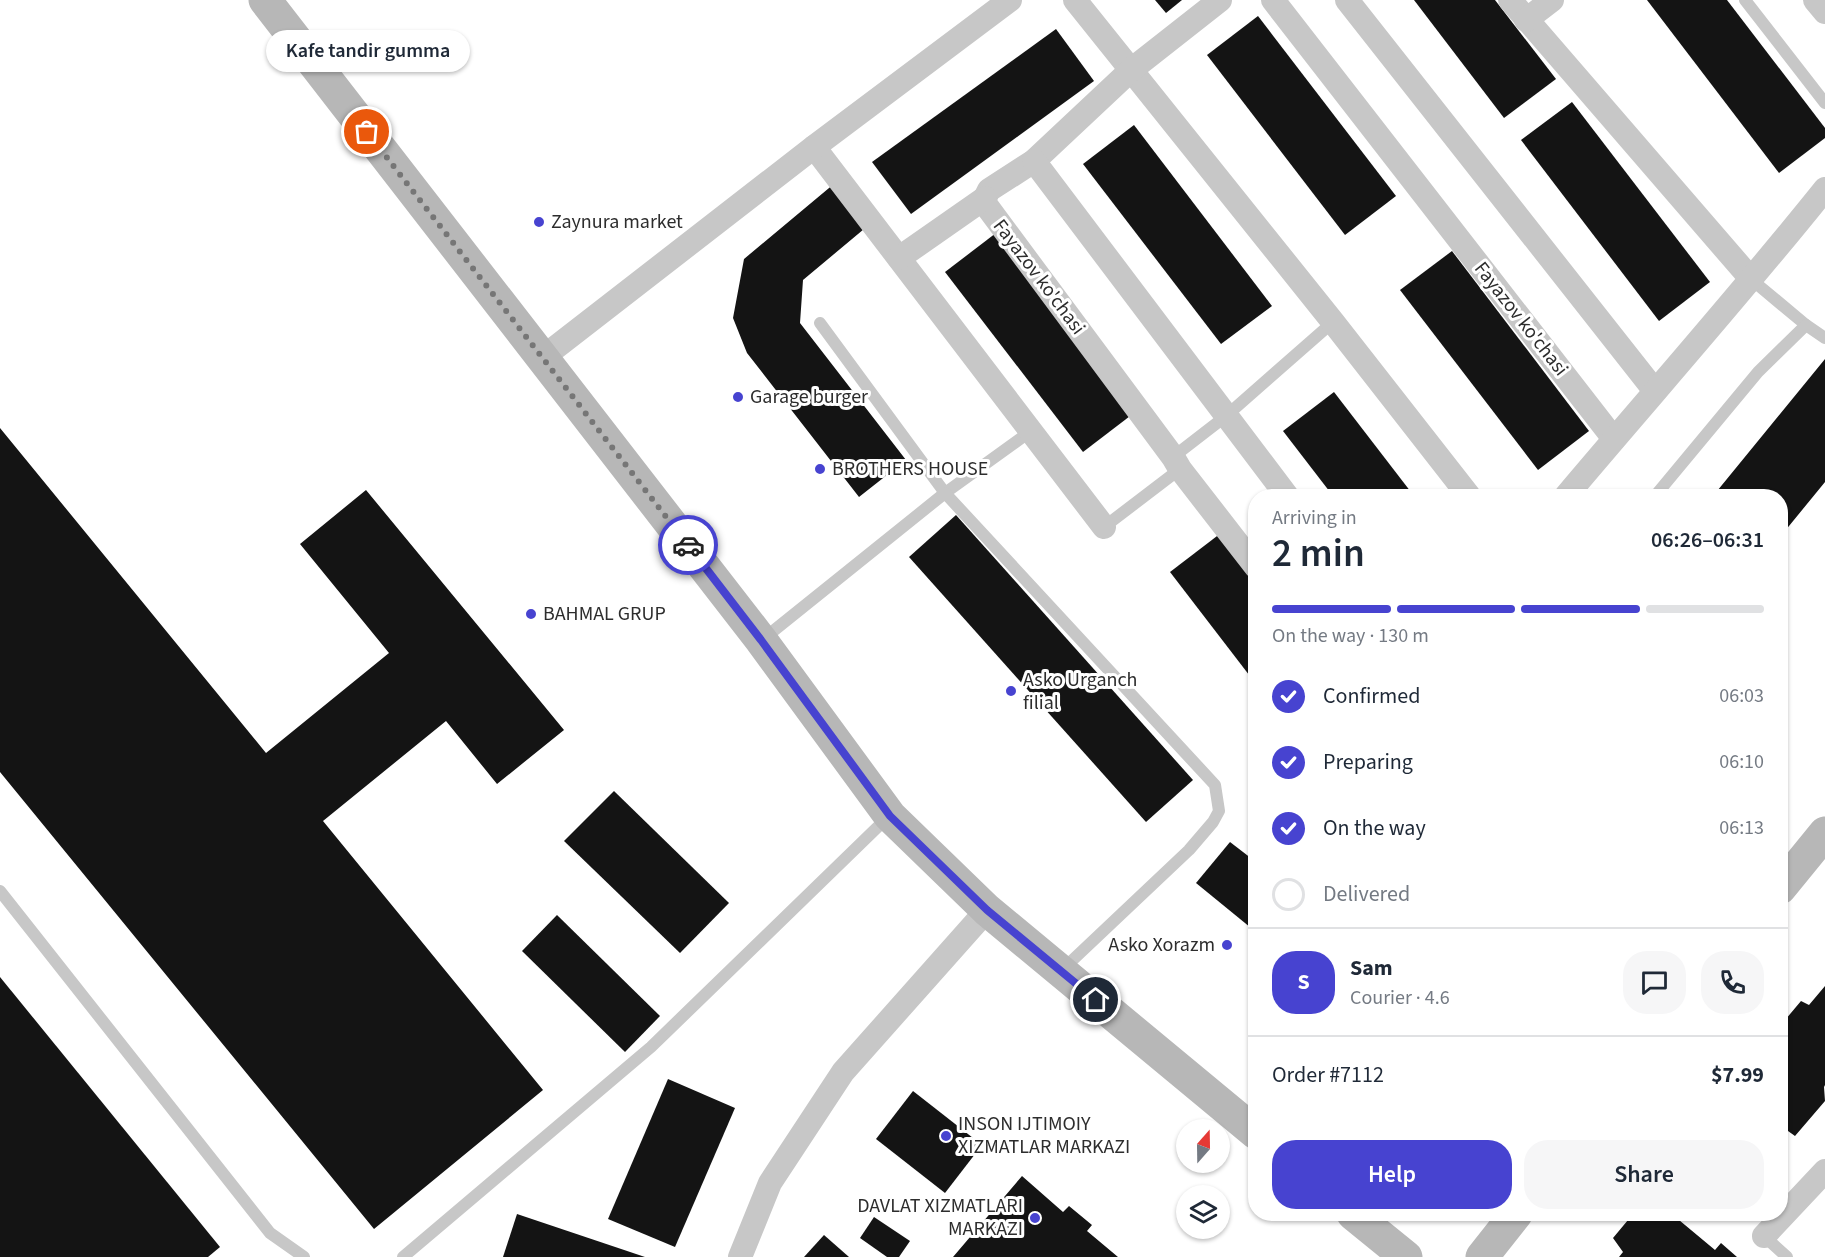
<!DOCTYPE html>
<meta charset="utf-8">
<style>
:root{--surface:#fff;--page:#f6f6f7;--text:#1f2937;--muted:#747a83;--line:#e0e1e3;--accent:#4743d0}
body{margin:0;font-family:"Source Sans 3",sans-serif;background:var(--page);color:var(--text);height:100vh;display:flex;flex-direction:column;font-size:22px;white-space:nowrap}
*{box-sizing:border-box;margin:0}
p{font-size:20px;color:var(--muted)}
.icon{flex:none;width:33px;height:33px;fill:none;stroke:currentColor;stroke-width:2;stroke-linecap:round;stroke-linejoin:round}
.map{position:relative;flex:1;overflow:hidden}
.drawer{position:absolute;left:1248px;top:489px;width:540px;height:732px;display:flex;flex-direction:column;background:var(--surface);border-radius:24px;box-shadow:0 2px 4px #0004}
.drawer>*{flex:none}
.needle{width:39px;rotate:20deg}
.fabs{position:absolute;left:1176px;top:1119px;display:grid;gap:12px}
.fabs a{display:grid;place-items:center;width:54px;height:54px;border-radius:50%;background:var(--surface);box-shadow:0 2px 4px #0004;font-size:30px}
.pin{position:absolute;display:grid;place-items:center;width:51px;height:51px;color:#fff;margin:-26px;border:3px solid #fff;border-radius:50%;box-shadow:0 2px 6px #0007}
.courier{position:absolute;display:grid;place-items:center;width:60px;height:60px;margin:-30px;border:4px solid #4743d0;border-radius:50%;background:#fff;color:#222;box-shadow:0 2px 8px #0007}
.bubble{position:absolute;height:42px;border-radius:21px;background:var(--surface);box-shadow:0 2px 4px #0004;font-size:20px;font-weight:600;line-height:42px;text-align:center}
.summary em{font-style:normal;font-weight:600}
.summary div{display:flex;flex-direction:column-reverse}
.summary{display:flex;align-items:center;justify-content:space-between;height:102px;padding:0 24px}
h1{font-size:39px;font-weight:600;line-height:45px}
.bar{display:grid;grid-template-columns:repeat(4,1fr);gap:9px 6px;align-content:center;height:72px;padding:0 24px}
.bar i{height:8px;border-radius:4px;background:var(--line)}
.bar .active{background:var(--accent)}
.bar p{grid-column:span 4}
.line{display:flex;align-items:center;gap:15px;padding:0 24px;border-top:2px solid var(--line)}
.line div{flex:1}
.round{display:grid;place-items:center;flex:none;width:63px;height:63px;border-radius:24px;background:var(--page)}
ol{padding:0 24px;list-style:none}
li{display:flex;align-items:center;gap:18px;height:66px}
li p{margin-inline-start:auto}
li .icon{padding:6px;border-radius:50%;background:var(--accent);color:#fff;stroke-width:4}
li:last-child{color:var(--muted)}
li i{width:33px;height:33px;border:3px solid var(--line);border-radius:50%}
.button{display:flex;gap:12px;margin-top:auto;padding:12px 24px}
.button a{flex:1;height:69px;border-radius:24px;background:var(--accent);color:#fff;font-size:24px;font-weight:600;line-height:69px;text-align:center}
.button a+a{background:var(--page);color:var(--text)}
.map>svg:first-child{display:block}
.building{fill:#141414}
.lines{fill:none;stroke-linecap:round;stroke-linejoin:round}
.lane{stroke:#c7c7c7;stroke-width:12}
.street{stroke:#c7c7c7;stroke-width:24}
.secondary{stroke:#b7b7b7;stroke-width:33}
.done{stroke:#767676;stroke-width:6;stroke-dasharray:0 10.8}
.route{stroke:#4743d0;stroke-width:8}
.poi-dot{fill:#4743d0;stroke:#fff;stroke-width:2}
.labels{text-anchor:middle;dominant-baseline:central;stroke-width:6;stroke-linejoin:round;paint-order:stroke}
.poi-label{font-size:20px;fill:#2d2d2d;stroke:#fff;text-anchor:start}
.street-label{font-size:20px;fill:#2d2d2d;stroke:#fff}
</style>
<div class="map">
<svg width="1825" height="1257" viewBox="0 0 1825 1257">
<rect width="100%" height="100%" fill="#fff"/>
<g class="building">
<polygon points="1155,0 1182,0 1166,13"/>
<polygon points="1414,0 1495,0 1556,79 1504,118"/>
<polygon points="1647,0 1727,0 1825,128 1825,138 1779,173"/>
<polygon points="1258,16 1396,196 1345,235 1207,55"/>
<polygon points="1056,29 1094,81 911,214 872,162"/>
<polygon points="1572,102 1710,282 1659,321 1521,140"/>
<polygon points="1134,125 1272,306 1221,344 1083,164"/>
<polygon points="835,183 870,224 803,280 800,323 906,460 859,497 747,353 733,318 744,259"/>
<polygon points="996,233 1134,413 1083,452 945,272"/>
<polygon points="1452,251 1589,431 1538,470 1400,290"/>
<polygon points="1825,359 1825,482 1780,537 1780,496 1713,496"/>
<polygon points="1334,392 1414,496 1333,496 1283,431"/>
<polygon points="0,428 266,753 389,653 300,544 366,490 564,730 497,784 446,721 323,821 543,1090 374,1229 0,772"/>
<polygon points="956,515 1193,780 1146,822 909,557"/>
<polygon points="1221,533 1256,578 1256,684 1170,572"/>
<polygon points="614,791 729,903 680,953 564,841"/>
<polygon points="1230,842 1256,862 1256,932 1196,883"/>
<polygon points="557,915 660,1016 625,1052 522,951"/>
<polygon points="0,977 220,1247 208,1257 0,1257"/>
<polygon points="1825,986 1825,1085 1824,1087 1825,1101 1795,1136 1788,1131 1780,1140 1780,1026 1801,1001 1809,1005"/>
<polygon points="668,1079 735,1108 675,1247 608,1219"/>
<polygon points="913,1091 982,1145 945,1193 876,1139"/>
<polygon points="1022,1176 1063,1212 1069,1206 1092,1225 1087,1231 1118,1257 953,1257"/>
<polygon points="517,1214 645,1257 503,1257"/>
<polygon points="1633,1214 1674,1214 1673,1215 1715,1250 1721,1243 1737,1257 1619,1257 1623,1252 1613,1238"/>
<polygon points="874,1217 910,1241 899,1257 887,1257 860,1238"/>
<polygon points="824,1235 849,1257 804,1257"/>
</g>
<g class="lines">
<g class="lane">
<polyline points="1745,0 1825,103"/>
<polyline points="1752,280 1806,325"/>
<polyline points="820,323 945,493 1031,431"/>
<polyline points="1173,457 1226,416 1333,322"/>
<polyline points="1655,496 1758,372 1806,325 1825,338"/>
<polyline points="1104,527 1180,469"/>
<polyline points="762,640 945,493 1215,785 1219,811 1213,822 1189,850 1062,970"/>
<polyline points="0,891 270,1233 304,1257"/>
<polyline points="1764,1236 1787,1257"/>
<polyline points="403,1257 651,1047 889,816"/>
</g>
<g class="street">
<polyline points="1075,0 1333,322 1469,496"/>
<polyline points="1220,0 1131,70 1034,161 989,190 985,198 986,205 1173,457 1180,469 1256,567"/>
<polyline points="1273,0 1614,439"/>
<polyline points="1347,0 1655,391"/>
<polyline points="1510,0 1752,280"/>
<polyline points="1815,0 1825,12"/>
<polyline points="1526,20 1552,0"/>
<polyline points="814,147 1104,527"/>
<polyline points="1034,161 1287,496"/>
<polyline points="899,258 985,198"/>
<polyline points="542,358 814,147 1010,0"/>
<path d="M 1566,496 C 1652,394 1741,294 1825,189"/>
<polyline points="1764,1236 1825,1171"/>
<polyline points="740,1257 770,1183 843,1072 987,910"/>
</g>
<g class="secondary">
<polyline points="265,0 761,640 890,816 987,910 1256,1133"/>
<polyline points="1780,888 1825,833"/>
<polyline points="1353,1214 1406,1257"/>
<polyline points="1482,1257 1516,1214"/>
</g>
</g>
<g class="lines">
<polyline class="done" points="367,132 688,545"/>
<polyline class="route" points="688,545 761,640 890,816 987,910 1096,1000"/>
</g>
<g class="poi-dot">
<circle cx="539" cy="222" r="6"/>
<circle cx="738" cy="397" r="6"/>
<circle cx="820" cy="469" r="6"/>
<circle cx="531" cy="614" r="6"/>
<circle cx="1011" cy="691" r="6"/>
<circle cx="1227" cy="945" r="6"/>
<circle cx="946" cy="1136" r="6"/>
<circle cx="1035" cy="1218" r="6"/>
</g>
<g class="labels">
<g class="poi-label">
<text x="551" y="222">Zaynura market</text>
<text x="750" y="397">Garage burger</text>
<text x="832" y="469">BROTHERS HOUSE</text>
<text x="543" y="614">BAHMAL GRUP</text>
<text x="1023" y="680">Asko Urganch<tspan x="1023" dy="23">filial</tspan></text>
<text x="1215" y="945" text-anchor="end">Asko Xorazm</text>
<text x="958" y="1124">INSON IJTIMOIY<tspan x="958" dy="23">XIZMATLAR MARKAZI</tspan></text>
<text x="1023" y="1206" text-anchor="end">DAVLAT XIZMATLARI<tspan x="1023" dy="23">MARKAZI</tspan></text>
</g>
<g class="street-label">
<text transform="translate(1039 277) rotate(53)">Fayazov ko'chasi</text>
<text transform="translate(1521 319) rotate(52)">Fayazov ko'chasi</text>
</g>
</g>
</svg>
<div class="fabs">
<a><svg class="needle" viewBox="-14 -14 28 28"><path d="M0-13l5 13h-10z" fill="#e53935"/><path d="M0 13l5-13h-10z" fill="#747a83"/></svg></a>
<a><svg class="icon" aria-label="layers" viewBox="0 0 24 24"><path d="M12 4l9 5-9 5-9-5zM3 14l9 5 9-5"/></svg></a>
</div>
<div class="pin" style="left:367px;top:132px;background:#ea580c"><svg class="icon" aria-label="bag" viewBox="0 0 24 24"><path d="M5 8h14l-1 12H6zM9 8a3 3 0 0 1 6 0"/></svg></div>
<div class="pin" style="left:1096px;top:1000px;background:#1f2937"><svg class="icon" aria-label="home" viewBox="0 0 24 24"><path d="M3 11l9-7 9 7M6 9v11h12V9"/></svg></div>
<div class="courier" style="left:688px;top:545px"><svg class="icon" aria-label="car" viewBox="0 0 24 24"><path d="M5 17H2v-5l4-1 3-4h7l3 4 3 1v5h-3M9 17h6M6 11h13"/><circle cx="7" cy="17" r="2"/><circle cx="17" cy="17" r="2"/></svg></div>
<div class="bubble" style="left:266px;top:30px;width:204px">Kafe tandir gumma</div>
<section class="drawer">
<div class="summary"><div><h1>2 min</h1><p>Arriving in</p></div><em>06:26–06:31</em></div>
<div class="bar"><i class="active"></i><i class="active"></i><i class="active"></i><i></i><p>On the way · 130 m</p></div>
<ol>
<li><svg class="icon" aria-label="check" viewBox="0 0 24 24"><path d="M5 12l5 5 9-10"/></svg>Confirmed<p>06:03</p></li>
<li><svg class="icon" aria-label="check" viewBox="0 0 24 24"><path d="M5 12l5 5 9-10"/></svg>Preparing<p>06:10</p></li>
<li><svg class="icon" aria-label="check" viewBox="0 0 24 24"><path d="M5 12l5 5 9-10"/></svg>On the way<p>06:13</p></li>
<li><i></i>Delivered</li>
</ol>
<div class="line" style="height:108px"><b class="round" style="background:var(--accent);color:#fff">S</b><div><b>Sam</b><p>Courier · 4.6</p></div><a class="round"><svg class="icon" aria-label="chat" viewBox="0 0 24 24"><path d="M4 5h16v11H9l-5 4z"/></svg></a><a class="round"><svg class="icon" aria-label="phone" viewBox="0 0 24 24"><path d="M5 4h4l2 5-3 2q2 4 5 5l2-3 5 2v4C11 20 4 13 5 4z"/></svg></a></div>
<div class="line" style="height:78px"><div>Order #7112</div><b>$7.99</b></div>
<div class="button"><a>Help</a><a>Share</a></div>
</section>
</div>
